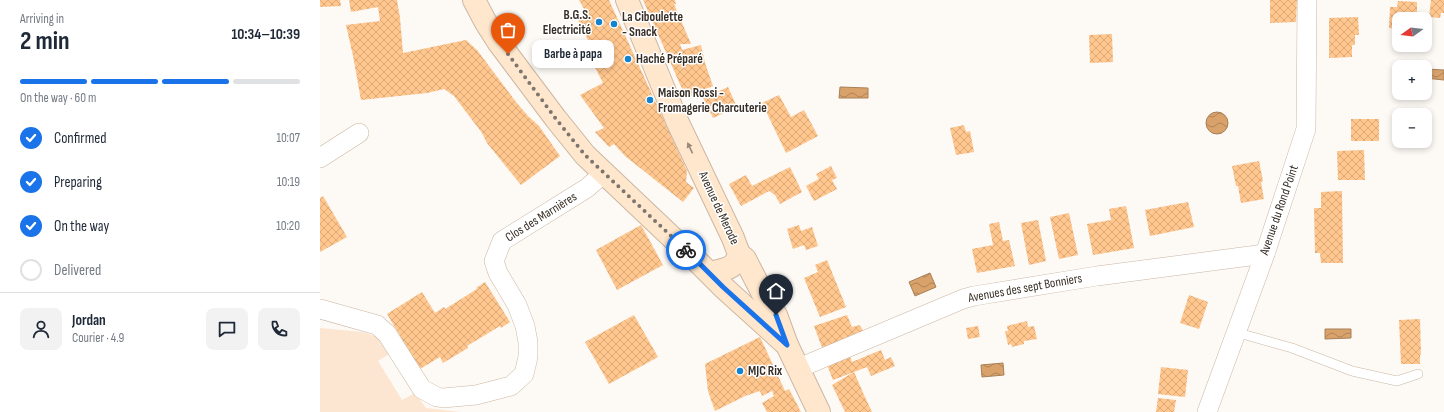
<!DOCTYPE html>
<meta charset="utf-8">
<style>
:root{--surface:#fff;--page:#f2f2f3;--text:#1f2937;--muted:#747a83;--line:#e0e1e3;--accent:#1a73e8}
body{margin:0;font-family:"Sofia Sans Condensed",sans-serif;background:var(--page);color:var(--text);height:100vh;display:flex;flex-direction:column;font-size:15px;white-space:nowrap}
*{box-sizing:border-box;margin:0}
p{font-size:13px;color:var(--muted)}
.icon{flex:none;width:22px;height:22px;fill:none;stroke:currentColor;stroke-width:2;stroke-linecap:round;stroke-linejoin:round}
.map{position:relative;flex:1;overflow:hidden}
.side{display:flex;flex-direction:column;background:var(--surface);width:320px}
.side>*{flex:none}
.needle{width:26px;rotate:255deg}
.buttons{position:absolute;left:1072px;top:12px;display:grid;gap:8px}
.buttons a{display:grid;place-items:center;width:40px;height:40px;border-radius:8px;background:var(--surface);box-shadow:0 2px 6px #0003;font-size:20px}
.pin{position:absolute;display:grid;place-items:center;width:34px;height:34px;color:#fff;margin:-41px -17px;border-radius:50% 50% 50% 0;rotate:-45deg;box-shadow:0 0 4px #0007}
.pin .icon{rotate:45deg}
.courier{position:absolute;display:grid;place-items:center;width:40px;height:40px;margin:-20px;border:3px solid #1a73e8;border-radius:50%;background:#fff;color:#222;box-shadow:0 1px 5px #0007}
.bubble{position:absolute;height:28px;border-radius:8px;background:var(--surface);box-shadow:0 2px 6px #0003;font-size:13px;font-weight:700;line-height:28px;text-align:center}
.overview em{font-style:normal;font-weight:700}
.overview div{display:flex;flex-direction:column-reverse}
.overview{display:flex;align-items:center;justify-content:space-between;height:68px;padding:0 20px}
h1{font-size:26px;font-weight:700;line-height:30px}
.bar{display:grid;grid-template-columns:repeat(4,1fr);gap:6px 4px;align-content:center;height:48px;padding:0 20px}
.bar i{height:5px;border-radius:3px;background:var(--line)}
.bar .selected{background:var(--accent)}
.bar p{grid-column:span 4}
.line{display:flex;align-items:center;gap:10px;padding:0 20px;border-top:1px solid var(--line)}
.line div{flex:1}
.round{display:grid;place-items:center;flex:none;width:42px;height:42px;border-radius:8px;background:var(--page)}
ol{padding:0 20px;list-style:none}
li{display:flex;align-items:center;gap:12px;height:44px}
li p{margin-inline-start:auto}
li .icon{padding:4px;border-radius:50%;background:var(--accent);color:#fff;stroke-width:4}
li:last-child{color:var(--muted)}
li i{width:22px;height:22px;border:2px solid var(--line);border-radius:50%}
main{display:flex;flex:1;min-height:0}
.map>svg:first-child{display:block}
.park{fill:#fce6d1}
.water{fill:url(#water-waves);stroke:#a88057}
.building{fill:url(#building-cross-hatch)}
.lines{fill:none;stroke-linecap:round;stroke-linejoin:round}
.lane-casing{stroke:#cbb7a4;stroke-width:10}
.street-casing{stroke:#cbb7a4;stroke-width:20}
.secondary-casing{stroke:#cbb7a4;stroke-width:24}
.lane{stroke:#fff;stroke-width:9}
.street{stroke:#fff;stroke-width:19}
.secondary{stroke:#ffe7cd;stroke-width:22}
.oneway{fill:#9b8b7a}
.done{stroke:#7c766f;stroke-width:4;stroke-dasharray:0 7.2}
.route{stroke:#1a73e8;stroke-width:5}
.poi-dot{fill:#1483cd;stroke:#fff;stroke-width:1.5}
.labels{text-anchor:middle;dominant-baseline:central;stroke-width:3;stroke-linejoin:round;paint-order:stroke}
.poi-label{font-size:13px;font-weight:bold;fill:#372f27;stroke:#fff;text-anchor:start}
.street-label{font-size:13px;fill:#372f27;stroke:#fff}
</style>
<main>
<section class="side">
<div class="overview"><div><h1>2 min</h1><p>Arriving in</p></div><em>10:34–10:39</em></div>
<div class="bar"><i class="selected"></i><i class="selected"></i><i class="selected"></i><i></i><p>On the way · 60 m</p></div>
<ol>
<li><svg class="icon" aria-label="check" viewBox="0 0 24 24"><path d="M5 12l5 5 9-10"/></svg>Confirmed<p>10:07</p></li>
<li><svg class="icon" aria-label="check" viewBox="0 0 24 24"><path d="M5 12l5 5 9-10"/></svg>Preparing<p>10:19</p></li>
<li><svg class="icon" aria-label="check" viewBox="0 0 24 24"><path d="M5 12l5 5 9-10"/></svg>On the way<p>10:20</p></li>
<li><i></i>Delivered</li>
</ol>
<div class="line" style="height:72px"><a class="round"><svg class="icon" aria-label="person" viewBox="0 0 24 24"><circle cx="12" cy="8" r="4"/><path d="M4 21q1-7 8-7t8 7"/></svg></a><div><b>Jordan</b><p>Courier · 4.9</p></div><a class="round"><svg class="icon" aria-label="chat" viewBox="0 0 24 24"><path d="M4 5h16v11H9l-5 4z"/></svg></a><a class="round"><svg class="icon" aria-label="phone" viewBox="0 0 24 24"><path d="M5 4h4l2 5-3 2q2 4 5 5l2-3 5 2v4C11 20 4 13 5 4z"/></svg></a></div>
</section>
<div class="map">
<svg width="1124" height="412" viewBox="0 0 1124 412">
<defs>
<pattern id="water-waves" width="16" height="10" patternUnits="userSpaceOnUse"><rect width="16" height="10" fill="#d9a26b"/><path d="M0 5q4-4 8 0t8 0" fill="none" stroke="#b18458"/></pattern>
<pattern id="building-cross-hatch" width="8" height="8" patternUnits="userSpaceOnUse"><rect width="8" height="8" fill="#ffc68e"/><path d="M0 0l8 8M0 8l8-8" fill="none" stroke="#dbaa7a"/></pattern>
</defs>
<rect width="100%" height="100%" fill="#fdf9f5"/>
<polygon class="park" points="0,328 42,332 58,337 71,353 58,361 82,400 95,393 106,408 140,412 0,412"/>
<g class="water">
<polygon points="1105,69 1124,70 1124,80 1105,78"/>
<polygon points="520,87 548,88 548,98 519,98"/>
<circle cx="897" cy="123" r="11"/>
<polygon points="610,273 616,287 595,296 589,282"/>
<polygon points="1005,329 1031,329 1031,338 1005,339"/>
<polygon points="683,363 684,375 662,377 661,365"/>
</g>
<g class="building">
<polygon points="0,0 20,0 21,6 0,7"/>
<polygon points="29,0 77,0 80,18 83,53 146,40 157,50 196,102 208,116 219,126 240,156 201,185 167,143 162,133 134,96 124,89 107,93 41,100 33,56 26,25 60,21 58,7 31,12"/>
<polygon points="259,0 289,0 367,171 366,182 374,188 363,202 305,156 294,144 289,147 275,132 284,128 260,95 283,83 262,42 268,40 258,20 268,16"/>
<polygon points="323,0 355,0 356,4 354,4 371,44 360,44 362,50 381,45 385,63 393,86 366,98"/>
<polygon points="950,0 977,0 976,22 950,23"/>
<polygon points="1111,0 1124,0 1124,13 1121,13 1120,18 1109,17"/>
<polygon points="1078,1 1097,2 1097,19 1079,19 1079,29 1069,28 1070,7 1077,7"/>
<polygon points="1038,17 1039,35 1035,35 1035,45 1032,45 1032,57 1009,58 1009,18"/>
<polygon points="792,34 793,62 770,63 769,35"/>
<polygon points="408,87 417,107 393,118 383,98"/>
<polygon points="459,95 471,117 484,110 498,136 466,153 442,103"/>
<rect x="1031" y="119" width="28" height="22"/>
<polygon points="644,125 646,132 650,131 654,152 636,155 630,128"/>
<polygon points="1044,150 1045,180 1018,180 1017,151"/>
<polygon points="939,161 943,181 941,182 944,199 921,203 918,186 916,186 912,166"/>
<polygon points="511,166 517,178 512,180 517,189 494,201 486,186 499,179 496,174"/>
<polygon points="470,167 482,192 460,204 455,195 449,191 421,206 409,184 426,175 432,186"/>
<polygon points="1022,191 1023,263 1001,263 1000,253 995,253 994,208 1001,208 1001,192"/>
<polygon points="3,196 27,237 0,252 0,198"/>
<polygon points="868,202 874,227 830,236 825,210"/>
<polygon points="806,206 814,248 773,255 767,224 791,220 789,209"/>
<polygon points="749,213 758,255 739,259 730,217"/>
<polygon points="718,220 726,261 709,265 701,223"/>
<polygon points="679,222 683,241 689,240 695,266 657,273 652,249 673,245 669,224"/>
<polygon points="321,225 343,265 297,290 276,250"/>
<polygon points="479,225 481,231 492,227 498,246 486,250 484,245 473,249 467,229"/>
<polygon points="507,260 526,307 500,317 484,278 498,272 495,265"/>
<polygon points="165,282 190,322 181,328 180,326 147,346 148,348 123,363 120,357 100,369 67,314 102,292 115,313 124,307 125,309 157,289 156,288"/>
<polygon points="869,295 888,302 879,329 860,323"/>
<polygon points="314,315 338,357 289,384 265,342"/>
<polygon points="527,315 532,327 540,325 545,335 503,350 494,326"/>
<polygon points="1100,319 1101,355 1100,355 1100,364 1081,364 1079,320"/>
<polygon points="707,321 708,327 714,326 717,339 704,341 704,344 692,347 691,344 688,345 685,331 688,331 687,326"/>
<polygon points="658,326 660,337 648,339 646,328"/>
<polygon points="440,337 465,391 469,389 481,412 447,412 442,403 454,396 452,391 442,396 440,391 425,396 395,411 388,391 385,364"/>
<polygon points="561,350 565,360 571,357 575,366 551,376 547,367 513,380 507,365 530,356 532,362"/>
<polygon points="841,367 868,370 865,397 838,394"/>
<polygon points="534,372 545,397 552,412 525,412 512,385"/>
<polygon points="838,398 856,400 854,412 836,412"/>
</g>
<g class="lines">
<g class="lane-casing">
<polyline id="lane" points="915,332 972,348 1032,371 1077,381 1098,374"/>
</g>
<g class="street-casing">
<g id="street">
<polyline points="0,158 39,133"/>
<polyline points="0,309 57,325 67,334 102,389 117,397 123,398 156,395 191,386 204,374 208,357 208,342 205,326 197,305 178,273 174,261 182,241 267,188 284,173"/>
<polyline points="479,368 643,299 654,296 777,276 945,254"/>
<polyline points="887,412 945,254 986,129 987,0"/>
</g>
</g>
<g class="secondary-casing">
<g id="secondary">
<polyline points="154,0 165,21 179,43 236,119 265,155 380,264 403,287 467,345"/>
<polyline points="307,0 358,123 413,238 419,254 425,259 443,294 456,315 467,345 499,412"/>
<path d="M 390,273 C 404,269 415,270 419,254"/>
</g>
</g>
<use href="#lane" class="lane"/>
<use href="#street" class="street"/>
<use href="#secondary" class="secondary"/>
</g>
<defs><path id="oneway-solid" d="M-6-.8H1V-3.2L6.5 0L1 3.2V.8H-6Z"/></defs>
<use class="oneway" href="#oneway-solid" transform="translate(370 148) rotate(-115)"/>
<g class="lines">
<polyline class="done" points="188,54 236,119 265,155 366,250"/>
<polyline class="route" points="366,250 403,287 467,345 456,315"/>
</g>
<g class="poi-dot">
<circle cx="279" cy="22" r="4"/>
<circle cx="294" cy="24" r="4"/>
<circle cx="308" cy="59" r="4"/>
<circle cx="330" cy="100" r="4"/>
<circle cx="420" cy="371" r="4"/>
</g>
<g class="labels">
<g class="poi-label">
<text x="271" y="15" text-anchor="end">B.G.S.<tspan x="271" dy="15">Electricité</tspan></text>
<text x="302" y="17">La Ciboulette<tspan x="302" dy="15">- Snack</tspan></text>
<text x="316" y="59">Haché Préparé</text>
<text x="338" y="93">Maison Rossi -<tspan x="338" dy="15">Fromagerie Charcuterie</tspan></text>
<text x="428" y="371">MJC Rix</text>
</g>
<g class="street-label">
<text transform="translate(399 208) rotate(65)">Avenue de Merode</text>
<text transform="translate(959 210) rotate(-71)">Avenue du Rond Point</text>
<text transform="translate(221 217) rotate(-32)">Clos des Marnières</text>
<text transform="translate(705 288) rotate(-10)">Avenues des sept Bonniers</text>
</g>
</g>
</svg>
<div class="buttons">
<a><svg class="needle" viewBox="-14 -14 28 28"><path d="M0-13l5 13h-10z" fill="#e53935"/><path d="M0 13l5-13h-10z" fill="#747a83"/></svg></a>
<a>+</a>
<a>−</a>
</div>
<div class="pin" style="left:188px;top:54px;background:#ea580c"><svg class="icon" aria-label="bag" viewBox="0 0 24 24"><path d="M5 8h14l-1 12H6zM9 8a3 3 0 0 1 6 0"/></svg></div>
<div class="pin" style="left:456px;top:315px;background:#1f2937"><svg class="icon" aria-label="home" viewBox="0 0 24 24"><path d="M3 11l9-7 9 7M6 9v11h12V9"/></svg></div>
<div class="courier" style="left:366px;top:250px"><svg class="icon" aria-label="bike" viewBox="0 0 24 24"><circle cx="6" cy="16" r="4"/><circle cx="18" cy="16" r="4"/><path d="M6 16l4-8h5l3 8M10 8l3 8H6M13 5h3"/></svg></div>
<div class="bubble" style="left:212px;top:40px;width:82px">Barbe à papa</div>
</div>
</main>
